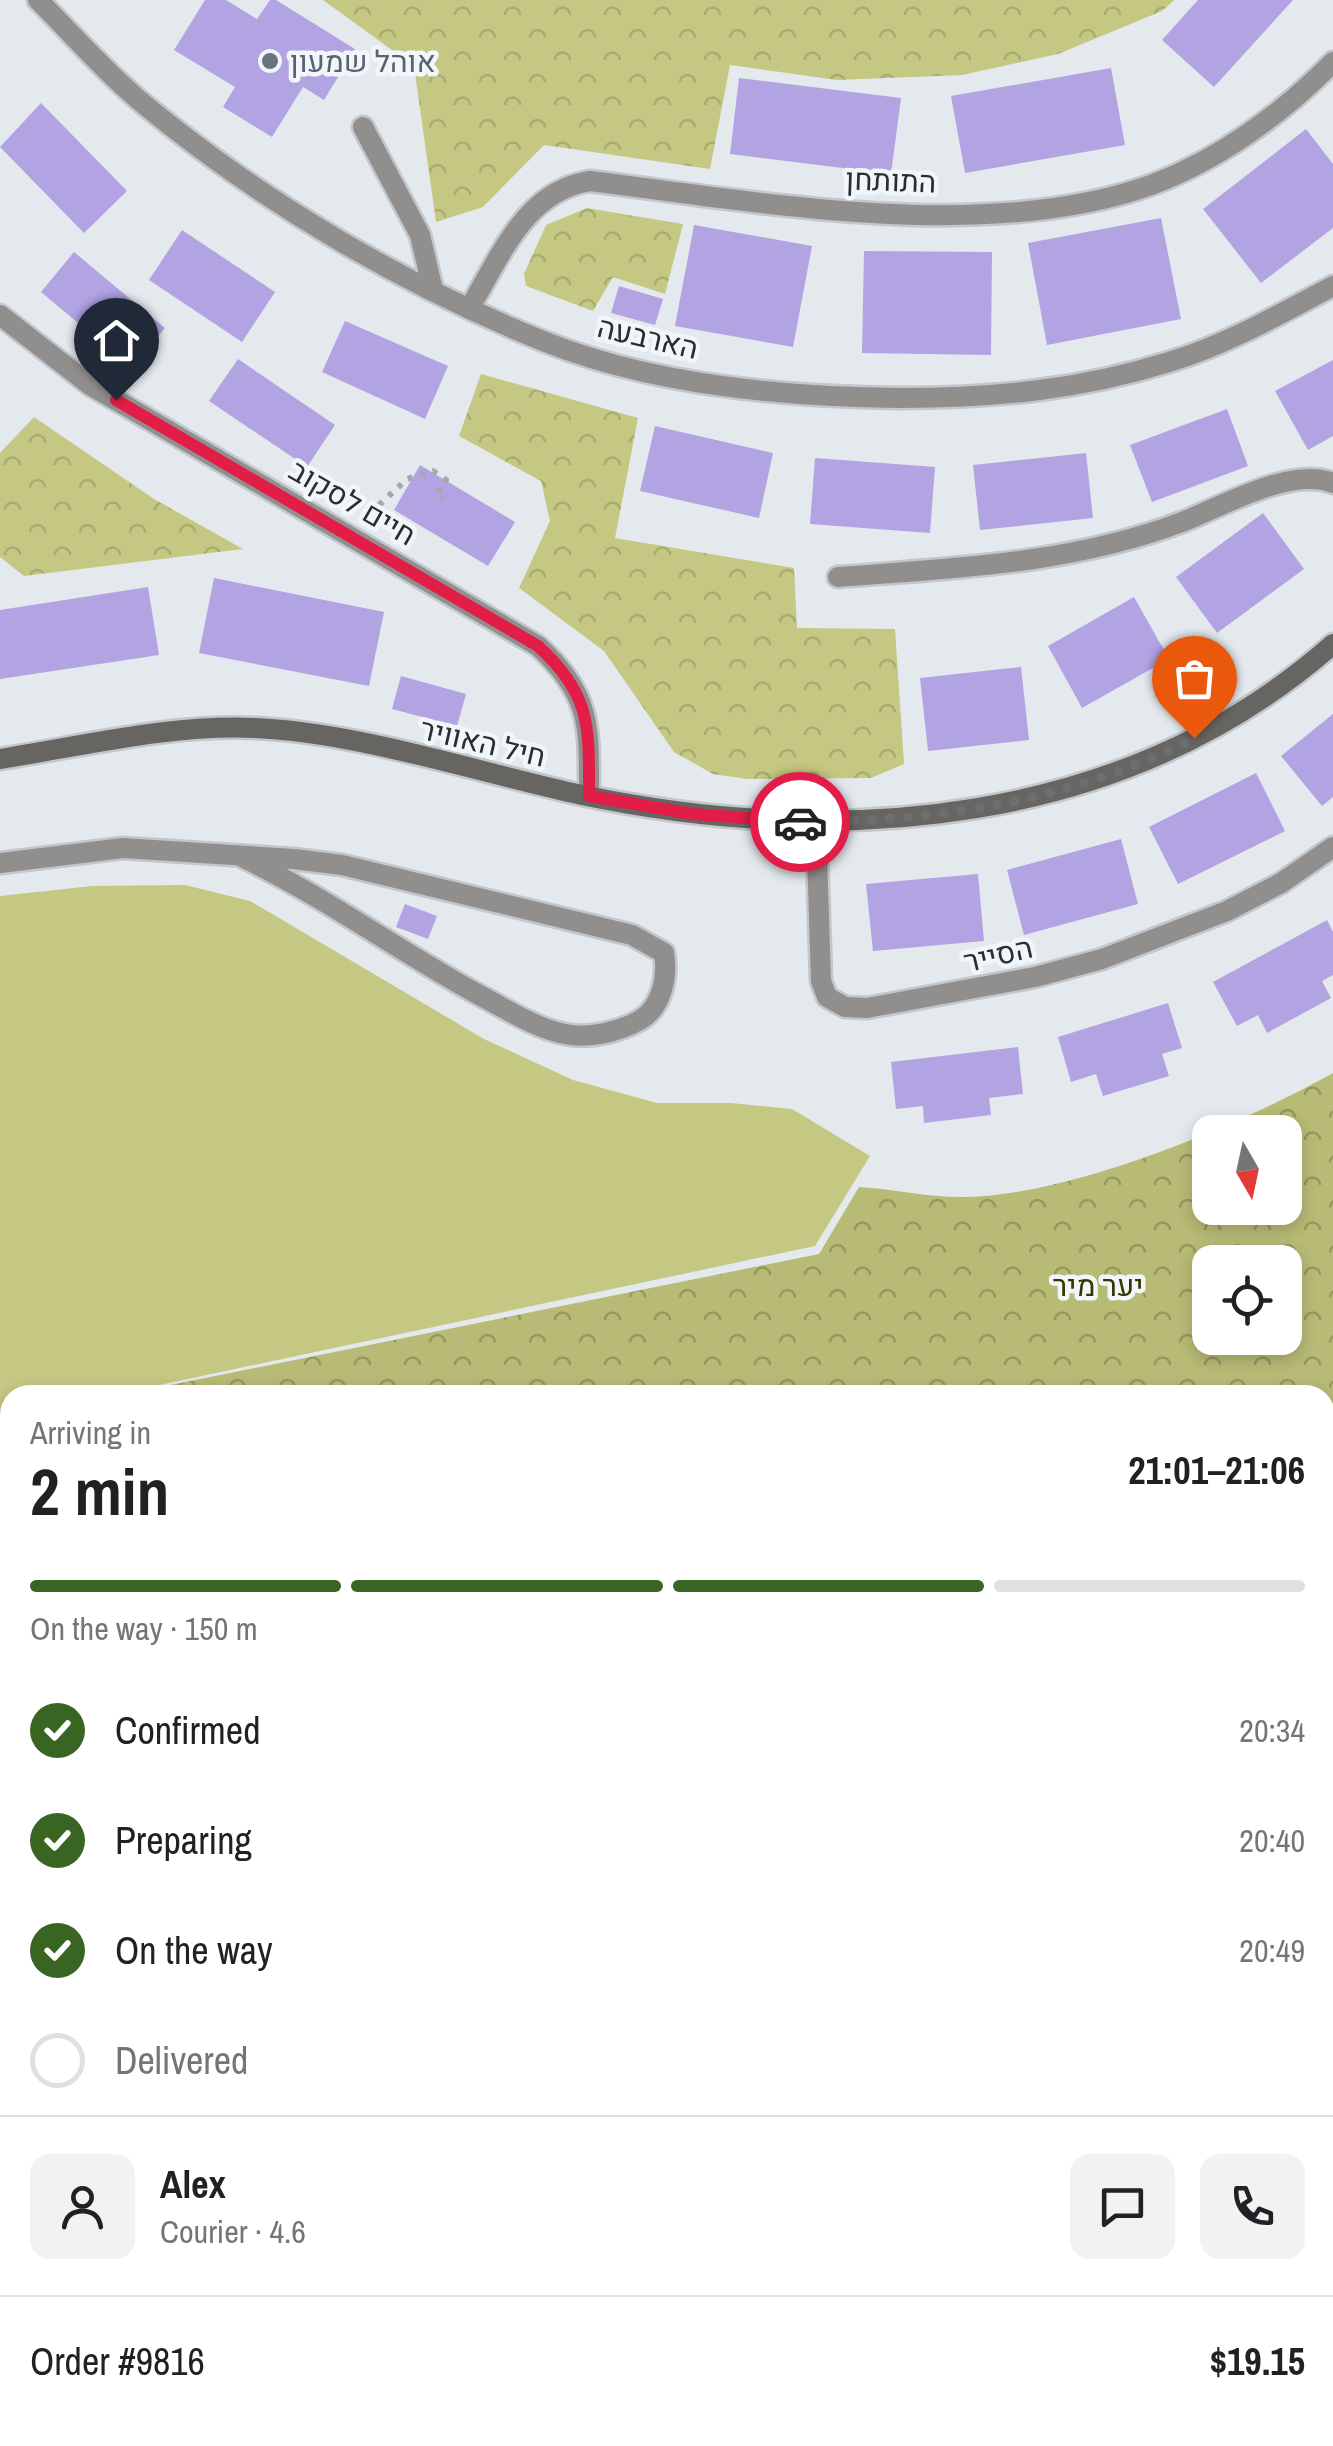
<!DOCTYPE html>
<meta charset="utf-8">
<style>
:root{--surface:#fff;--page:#f2f2f2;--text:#202124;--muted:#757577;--line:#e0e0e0;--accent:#396522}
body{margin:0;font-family:"Archivo Narrow",Heebo,sans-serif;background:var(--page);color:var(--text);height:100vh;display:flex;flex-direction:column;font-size:38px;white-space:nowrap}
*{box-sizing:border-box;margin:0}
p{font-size:32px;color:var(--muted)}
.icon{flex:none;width:55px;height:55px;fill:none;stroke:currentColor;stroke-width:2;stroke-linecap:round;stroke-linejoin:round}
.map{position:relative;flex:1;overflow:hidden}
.panel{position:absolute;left:0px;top:1385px;width:1335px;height:1062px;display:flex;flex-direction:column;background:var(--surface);border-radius:30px 30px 0 0;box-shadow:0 5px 15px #0003}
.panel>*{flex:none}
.needle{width:65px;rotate:171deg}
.tools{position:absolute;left:1192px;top:1115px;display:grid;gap:20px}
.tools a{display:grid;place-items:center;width:110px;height:110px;border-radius:20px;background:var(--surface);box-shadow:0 5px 15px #0003;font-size:50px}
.pin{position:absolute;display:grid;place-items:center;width:85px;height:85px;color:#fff;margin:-102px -42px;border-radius:50% 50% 50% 0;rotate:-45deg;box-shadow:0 0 10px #0007}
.pin .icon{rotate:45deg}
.courier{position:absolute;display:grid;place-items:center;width:100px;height:100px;margin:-50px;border:8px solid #e11d48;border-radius:50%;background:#fff;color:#222;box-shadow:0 2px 12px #0007}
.head em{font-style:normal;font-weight:700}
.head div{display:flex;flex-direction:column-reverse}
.head{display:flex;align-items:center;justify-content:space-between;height:170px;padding:0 30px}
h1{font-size:65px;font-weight:700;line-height:75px}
.bar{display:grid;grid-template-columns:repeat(4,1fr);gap:15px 10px;align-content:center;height:120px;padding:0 30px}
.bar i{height:12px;border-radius:8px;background:var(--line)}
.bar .selected{background:var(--accent)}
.bar p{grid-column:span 4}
.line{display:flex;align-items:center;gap:25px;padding:0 30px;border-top:2px solid var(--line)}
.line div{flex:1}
.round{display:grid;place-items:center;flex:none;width:105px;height:105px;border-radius:20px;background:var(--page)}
ol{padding:0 30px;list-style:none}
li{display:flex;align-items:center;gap:30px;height:110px}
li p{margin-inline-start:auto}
li .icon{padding:10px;border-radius:50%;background:var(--accent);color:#fff;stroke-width:4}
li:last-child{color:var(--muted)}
li i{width:55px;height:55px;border:5px solid var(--line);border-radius:50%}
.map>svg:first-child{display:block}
.green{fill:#c5c882}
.forest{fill:url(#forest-crowns);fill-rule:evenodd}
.park{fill:url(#park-crowns)}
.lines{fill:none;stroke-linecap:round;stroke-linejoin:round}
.stream{stroke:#6f93ca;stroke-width:11}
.building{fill:#b2a3e3}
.lane-casing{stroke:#c3c7cc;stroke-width:25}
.street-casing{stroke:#c3c7cc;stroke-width:25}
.secondary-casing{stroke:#c3c7cc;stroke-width:25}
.path{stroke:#a4a8ac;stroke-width:6;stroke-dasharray:5 8;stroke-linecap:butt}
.lane{stroke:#908f8d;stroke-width:20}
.street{stroke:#908f8d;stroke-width:20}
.secondary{stroke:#676562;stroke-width:20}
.done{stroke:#6c6f72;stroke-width:10;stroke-dasharray:0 18}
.route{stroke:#e11d48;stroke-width:12}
.worship-dot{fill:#6b7280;stroke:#f1f6fb;stroke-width:4}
.labels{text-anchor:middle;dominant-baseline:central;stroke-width:9;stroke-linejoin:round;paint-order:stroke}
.worship-label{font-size:30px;fill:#5b616d;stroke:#f1f6fb;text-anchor:start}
.street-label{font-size:30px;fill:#2b2d2f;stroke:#f1f6fb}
.park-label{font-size:30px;fill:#363600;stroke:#f1f6fb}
</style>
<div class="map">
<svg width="1333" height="2446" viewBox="0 0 1333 2446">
<defs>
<pattern id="forest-crowns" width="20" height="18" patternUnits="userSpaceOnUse" patternTransform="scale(2.5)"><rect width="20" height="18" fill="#b8bb75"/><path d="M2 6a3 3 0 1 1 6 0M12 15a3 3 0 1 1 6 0" fill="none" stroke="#969860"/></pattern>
<pattern id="park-crowns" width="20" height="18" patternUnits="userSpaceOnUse" patternTransform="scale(2.5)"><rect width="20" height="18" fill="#c5c882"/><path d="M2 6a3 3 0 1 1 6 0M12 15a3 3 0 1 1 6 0" fill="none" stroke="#a9ac71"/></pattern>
</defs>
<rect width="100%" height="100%" fill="#e4e9ee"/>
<polygon class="green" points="185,885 250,901 484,1039 573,1080 657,1103 731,1103 792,1109 870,1156 815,1246 112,1395 10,1395 10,1417 0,1419 0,896 92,886"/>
<path class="forest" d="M 1333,1073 L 1333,2446 L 0,2446 L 0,1424 L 10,1421 L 10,2438 L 1325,2438 L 1325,1395 L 121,1395 L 819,1254 L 859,1187 C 894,1189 931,1198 966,1197 C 1073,1195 1240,1125 1333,1073 ZM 1210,1132 L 1285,1132 L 1285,1208 L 1210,1208 ZM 1210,1262 L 1285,1262 L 1285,1338 L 1210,1338 Z"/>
<g class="park">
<polygon points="323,0 1174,0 1162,11 1058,54 962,75 837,80 730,65 710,169 544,145 483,207 436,222 414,66"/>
<polygon points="587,208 683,224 665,294 613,277 593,311 526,286 524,274 546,225"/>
<polygon points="481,374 638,418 615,538 794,568 797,628 895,629 904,764 871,778 747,779 713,774 674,752 604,651 519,588 550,521 541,481 459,436"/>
<polygon points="34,417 154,499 243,549 24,576 0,557 0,453"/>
</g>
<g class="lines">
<g class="stream">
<polyline points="1325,2179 1333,2177"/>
<polyline points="525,2446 550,2438"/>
</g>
</g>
<g class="building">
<polygon points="205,0 226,0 257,19 270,0 276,0 355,49 324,100 303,87 272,137 223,107 235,87 174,50"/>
<polygon points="1198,0 1293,0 1214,87 1162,40"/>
<polygon points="1111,68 1125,145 965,173 951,96"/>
<polygon points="739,78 901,98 891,174 730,154"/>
<polygon points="41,103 127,191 84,233 0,147"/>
<polygon points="1306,129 1333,164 1333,228 1261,283 1203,209"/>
<polygon points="1161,218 1181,319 1047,345 1028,243"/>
<polygon points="694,225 812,246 793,347 675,326"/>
<polygon points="182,230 275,292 242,342 149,280"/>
<polygon points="864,251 992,252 991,355 862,353"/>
<polygon points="74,252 165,328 132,368 41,292"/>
<polygon points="619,286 663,299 655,325 611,313"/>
<polygon points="345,321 448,366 425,419 322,372"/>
<polygon points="238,359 335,425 307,467 209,401"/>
<polygon points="1333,360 1333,436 1308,450 1275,391"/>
<polygon points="1227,409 1248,466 1152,502 1130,445"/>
<polygon points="655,426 773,453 759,518 640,491"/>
<polygon points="1086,453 1093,518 980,530 973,465"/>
<polygon points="815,458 935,467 930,533 810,524"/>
<polygon points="420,465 515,522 488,566 394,510"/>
<polygon points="1263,513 1304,569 1217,633 1176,577"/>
<polygon points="214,578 384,612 369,686 199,653"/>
<polygon points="148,587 159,655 0,679 0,610"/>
<polygon points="1134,597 1169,659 1082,708 1048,646"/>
<polygon points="1021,667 1029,740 928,751 920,678"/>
<polygon points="401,676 466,694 457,726 392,709"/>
<polygon points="1333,714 1333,797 1322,806 1281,756"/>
<polygon points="1256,773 1285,831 1178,884 1149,827"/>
<polygon points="1121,839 1138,904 1024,935 1007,870"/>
<polygon points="978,874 984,941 873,951 866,884"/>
<polygon points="405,904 437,916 428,939 396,927"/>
<polygon points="1327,920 1333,932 1333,975 1322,981 1331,998 1267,1033 1258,1015 1237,1026 1213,982"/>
<polygon points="1168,1003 1182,1048 1162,1054 1169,1076 1103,1096 1096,1074 1071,1082 1058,1037"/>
<polygon points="1018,1047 1023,1094 989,1098 991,1115 924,1123 923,1106 896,1109 891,1062"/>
</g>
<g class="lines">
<g class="lane-casing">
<g id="lane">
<polyline points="363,127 420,235 433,290"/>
<path d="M 838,577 C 956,568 1071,564 1182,522 C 1223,506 1292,466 1333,483"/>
<path d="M 0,863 L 123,848 L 294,859 L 342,865 L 632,935 L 664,953 C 668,977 662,1007 640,1020 C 619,1032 589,1039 565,1034 C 535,1028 508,1010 481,996 C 400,952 325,897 242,857"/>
</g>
</g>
<g class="street-casing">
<g id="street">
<path d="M 38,0 C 73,35 108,75 146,106 C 264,203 402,284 543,341 C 652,385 783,397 900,398 C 993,398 1079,390 1169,362 C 1226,345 1280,314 1333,286"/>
<path d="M 470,307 C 501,256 525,191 590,181 C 760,202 986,244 1151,185 C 1219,160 1283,113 1333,62"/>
<path d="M 0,315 L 90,385 L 538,646 C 592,695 589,727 589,796"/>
<polyline points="816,822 821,981 827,997 845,1007 867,1008 1035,977 1102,959 1227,911 1281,883 1333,847"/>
</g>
</g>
<g class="secondary-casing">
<path id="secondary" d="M 0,759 C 83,746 171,724 255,728 C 356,732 481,773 582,795 C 841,849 1127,826 1333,644"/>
</g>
<g class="path">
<polyline points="379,505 407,479 433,471 446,480 437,495 443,499"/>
<polyline points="0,1654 10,1660"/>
<polyline points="1325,1739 1333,1738"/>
<polyline points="1325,2050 1333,2049"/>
<polyline points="83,2446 102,2438"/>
</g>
<use href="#lane" class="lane"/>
<use href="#street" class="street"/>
<use href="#secondary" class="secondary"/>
</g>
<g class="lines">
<path class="done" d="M 800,822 C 937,822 1072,801 1194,738"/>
<path class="route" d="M 116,400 L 538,646 C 592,695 589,728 589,796 L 692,814 L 800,822"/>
</g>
<circle class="worship-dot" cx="270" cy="61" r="10"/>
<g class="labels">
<g class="worship-label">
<text x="290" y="61">אוהל שמעון</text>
</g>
<g class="street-label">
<text transform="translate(891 180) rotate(2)">התותחן</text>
<text transform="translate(648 337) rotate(13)">הארבעה</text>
<text transform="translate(353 502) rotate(30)">חיים לסקוב</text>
<text transform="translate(483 742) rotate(13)">חיל האוויר</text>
<text transform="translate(998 954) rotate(-13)">הסייר</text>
</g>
<g class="park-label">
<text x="1098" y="1285">יער מיר</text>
</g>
</g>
</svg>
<div class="tools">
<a><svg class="needle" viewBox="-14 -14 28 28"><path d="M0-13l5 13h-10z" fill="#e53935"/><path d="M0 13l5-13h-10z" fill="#757577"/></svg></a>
<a><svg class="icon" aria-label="locate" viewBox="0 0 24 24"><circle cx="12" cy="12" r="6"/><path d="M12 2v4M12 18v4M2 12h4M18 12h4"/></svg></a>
</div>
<div class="pin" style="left:1194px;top:738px;background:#ea580c"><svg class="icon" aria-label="bag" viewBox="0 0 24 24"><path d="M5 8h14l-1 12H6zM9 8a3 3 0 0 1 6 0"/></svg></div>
<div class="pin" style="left:116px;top:400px;background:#1f2937"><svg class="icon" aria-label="home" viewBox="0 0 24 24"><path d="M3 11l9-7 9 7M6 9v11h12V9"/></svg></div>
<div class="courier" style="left:800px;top:822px"><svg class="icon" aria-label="car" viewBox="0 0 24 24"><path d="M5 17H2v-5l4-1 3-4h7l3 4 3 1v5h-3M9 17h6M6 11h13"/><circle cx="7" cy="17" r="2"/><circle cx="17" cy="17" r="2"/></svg></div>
<section class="panel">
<div class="head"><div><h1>2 min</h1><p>Arriving in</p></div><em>21:01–21:06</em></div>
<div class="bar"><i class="selected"></i><i class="selected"></i><i class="selected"></i><i></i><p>On the way · 150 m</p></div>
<ol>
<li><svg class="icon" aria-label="check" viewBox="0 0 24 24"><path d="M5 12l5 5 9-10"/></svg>Confirmed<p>20:34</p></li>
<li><svg class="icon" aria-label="check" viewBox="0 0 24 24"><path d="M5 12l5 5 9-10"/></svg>Preparing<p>20:40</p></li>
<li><svg class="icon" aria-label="check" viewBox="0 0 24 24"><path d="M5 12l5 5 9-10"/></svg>On the way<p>20:49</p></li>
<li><i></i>Delivered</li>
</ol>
<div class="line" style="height:180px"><a class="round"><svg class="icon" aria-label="person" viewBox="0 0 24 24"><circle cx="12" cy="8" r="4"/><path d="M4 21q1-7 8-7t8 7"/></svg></a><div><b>Alex</b><p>Courier · 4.6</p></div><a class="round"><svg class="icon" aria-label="chat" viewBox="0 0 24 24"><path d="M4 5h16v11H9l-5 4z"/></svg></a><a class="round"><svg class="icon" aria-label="phone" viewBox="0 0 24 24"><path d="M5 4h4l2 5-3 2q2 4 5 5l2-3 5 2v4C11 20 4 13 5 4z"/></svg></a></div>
<div class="line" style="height:130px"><div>Order #9816</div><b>$19.15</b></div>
</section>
</div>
